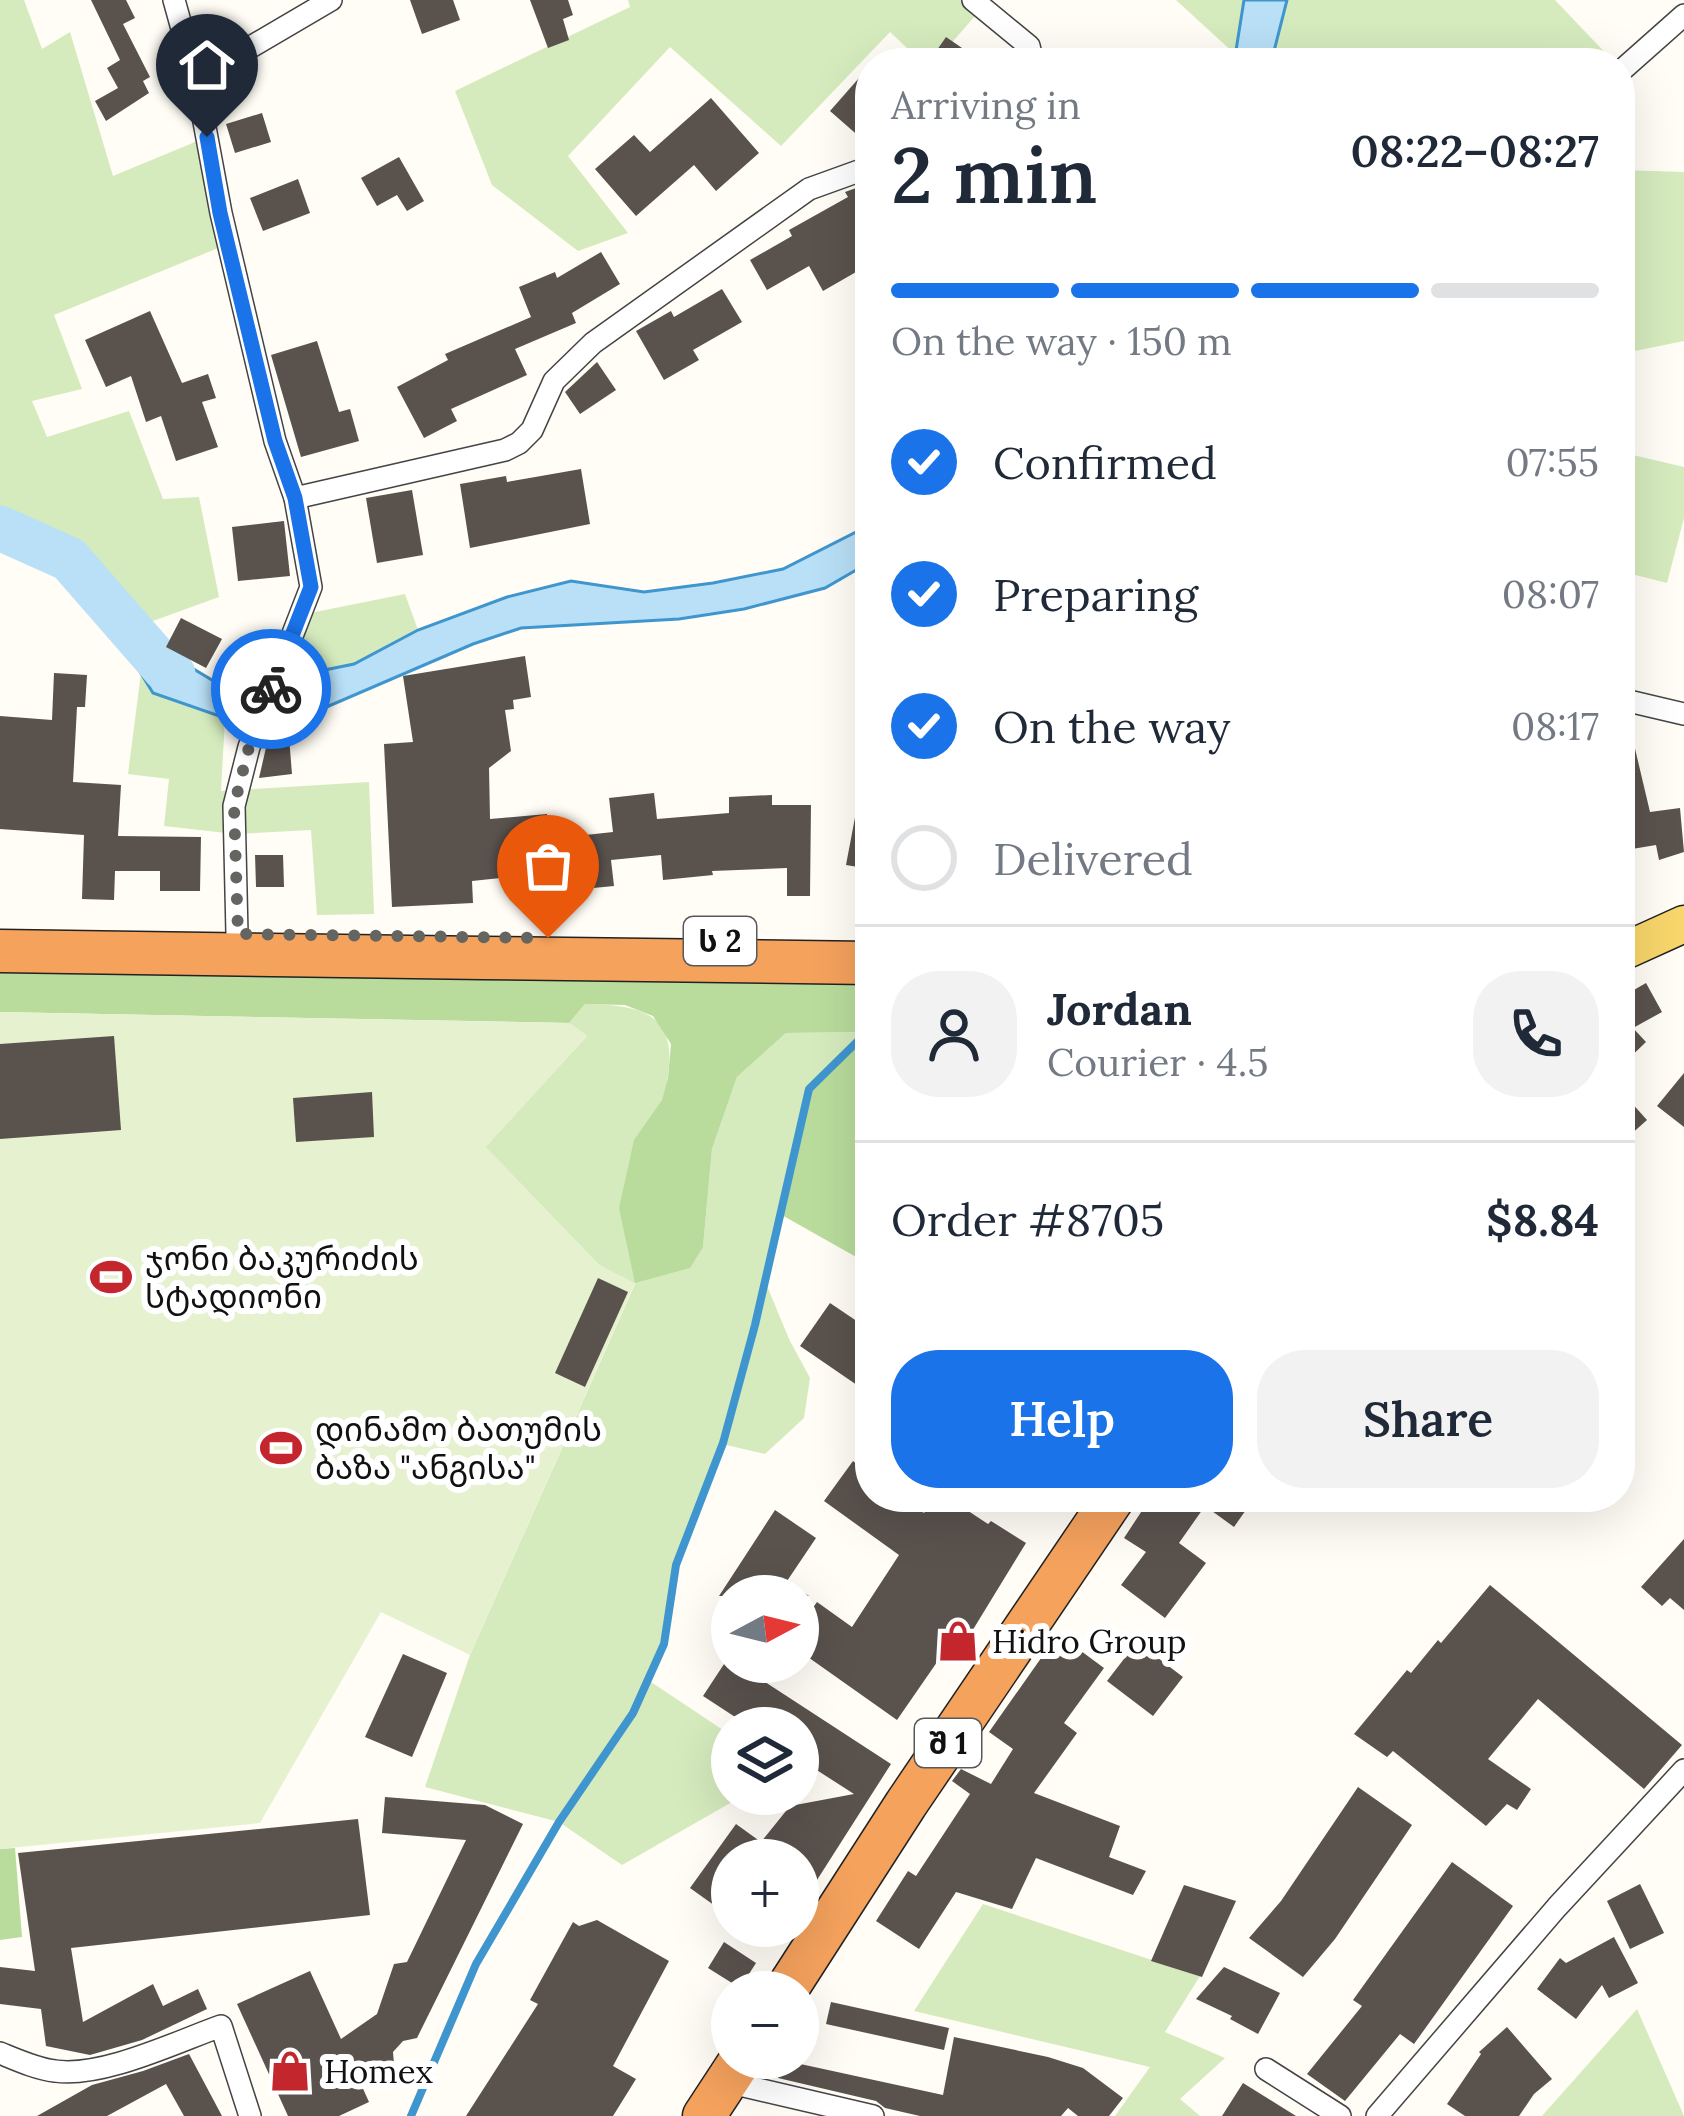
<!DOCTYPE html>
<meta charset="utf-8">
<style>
:root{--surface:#fff;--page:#f2f2f3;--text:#1f2937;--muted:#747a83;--line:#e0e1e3;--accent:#1a73e8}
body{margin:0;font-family:Lora,"Noto Sans Georgian",serif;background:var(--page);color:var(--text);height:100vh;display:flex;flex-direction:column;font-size:45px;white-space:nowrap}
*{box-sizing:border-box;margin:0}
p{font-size:39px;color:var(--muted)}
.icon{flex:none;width:66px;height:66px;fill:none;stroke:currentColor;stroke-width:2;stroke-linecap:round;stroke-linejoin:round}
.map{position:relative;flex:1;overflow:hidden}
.sheet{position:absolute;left:855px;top:48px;width:780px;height:1464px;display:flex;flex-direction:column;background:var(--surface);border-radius:48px;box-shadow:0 12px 48px #0002}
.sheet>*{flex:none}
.needle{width:78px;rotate:83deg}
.buttons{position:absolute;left:711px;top:1575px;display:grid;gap:24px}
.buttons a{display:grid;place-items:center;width:108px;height:108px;border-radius:50%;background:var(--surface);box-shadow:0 12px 48px #0002;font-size:60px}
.pin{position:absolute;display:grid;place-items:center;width:102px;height:102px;color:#fff;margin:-123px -51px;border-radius:50% 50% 50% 0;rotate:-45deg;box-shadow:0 0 12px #0007}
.pin .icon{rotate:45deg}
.courier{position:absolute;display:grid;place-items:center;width:120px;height:120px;margin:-60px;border:9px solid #1a73e8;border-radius:50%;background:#fff;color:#222;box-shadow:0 3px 15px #0007}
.headline em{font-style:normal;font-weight:600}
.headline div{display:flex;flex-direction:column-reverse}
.headline{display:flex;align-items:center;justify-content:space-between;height:204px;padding:0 36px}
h1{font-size:78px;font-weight:600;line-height:90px}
.bar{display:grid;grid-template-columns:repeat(4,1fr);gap:18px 12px;align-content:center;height:144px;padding:0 36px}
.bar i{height:15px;border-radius:9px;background:var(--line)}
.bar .active{background:var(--accent)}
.bar p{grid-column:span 4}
.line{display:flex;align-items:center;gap:30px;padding:0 36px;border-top:3px solid var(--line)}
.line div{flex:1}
.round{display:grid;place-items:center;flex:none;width:126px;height:126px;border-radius:48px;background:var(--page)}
ol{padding:0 36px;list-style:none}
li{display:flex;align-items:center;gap:36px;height:132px}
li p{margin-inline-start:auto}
li .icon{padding:12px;border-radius:50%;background:var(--accent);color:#fff;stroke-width:4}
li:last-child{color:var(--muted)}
li i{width:66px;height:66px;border:6px solid var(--line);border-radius:50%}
.button{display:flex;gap:24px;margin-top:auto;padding:24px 36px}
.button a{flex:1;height:138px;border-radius:48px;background:var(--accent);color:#fff;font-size:48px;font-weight:600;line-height:138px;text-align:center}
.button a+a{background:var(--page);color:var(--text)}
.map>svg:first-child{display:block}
.green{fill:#d5ebbd}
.forest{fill:#b9dc9c}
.pitch{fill:#e6f2cf}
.water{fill:#b9e0f7;stroke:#3f96cf;stroke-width:3}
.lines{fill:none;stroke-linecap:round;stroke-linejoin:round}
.stream{stroke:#3f96cf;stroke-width:8}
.river{stroke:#b9e0f7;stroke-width:45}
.building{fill:#5a524d}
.street-casing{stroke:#444;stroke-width:24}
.primary-casing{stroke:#222;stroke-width:39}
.highway-casing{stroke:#222;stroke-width:45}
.street{stroke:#fff;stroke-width:21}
.primary{stroke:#f9d66b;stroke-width:36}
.highway{stroke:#f5a25d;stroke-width:42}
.done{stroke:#646461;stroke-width:12;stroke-dasharray:0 21.6}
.route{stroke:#1a73e8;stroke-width:15}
.labels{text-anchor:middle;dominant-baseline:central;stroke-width:12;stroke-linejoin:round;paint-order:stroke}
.shield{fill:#fff;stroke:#585858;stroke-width:3}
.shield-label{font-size:30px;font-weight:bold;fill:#111}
.poi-label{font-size:33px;fill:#111;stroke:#fff;text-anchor:start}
</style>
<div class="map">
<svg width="1684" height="2116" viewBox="0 0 1684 2116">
<rect width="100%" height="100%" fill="#fffdf5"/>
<g class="green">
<polygon points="0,0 24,0 42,49 70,32 113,176 207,137 228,244 54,315 82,389 32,401 47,437 129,411 163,499 199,497 219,597 117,634 69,559 0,528"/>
<polygon points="628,0 973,0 982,8 934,63 923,63 890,32 781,146 670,47 568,156 628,233 578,251 492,185 455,91 630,7"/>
<polygon points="1176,0 1244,0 1236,55"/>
<polygon points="1287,0 1555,0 1615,63 1271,63"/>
<polygon points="1620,170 1684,172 1684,341 1620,354"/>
<polygon points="1620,452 1684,467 1684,518 1667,583 1620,571"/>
<polygon points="405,594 418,630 355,664 256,684 287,649 300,615"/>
<polygon points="141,673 154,693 225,718 221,791 369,782 374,914 317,915 311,830 235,834 164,826 169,779 128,774"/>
<path d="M 585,1004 C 629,1005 674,1008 669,1065 C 668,1077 667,1091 661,1102 C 654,1115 642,1128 634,1141 L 703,1247 L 712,1149 L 737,1077 L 786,1033 L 866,1032 L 809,1089 L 765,1281 L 789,1339 L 810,1378 L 804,1418 L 765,1454 L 722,1444 L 676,1565 L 664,1644 L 648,1680 L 732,1736 L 732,1794 L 746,1794 L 622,1865 L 559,1822 L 425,1787 L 470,1655 L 635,1284 L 599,1265 L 485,1147 L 587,1036 L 569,1023 Z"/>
<polygon points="983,1904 1200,1976 1165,2032 1225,2058 1180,2099 1200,2116 1115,2116 1150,2067 914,2011"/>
<polygon points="1637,2009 1684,2116 1542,2116"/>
</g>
<g class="forest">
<polygon points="0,962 870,975 870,1270 858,1258 780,1214 809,1089 864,1032 786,1033 737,1077 712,1149 703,1247 690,1268 635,1283 619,1208 634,1140 662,1100 668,1078 671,1044 653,1016 625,1005 585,1004 569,1023 0,1012"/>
<polygon points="15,1848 22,1937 0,1940 0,1849"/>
</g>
<polygon class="pitch" points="0,1012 569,1023 587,1036 486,1147 599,1265 635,1283 470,1655 381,1612 260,1823 0,1849"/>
<g class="water">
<polygon points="1244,0 1287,0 1271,63 1234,63"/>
<polygon points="870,525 870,562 825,588 744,609 679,619 521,628 473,644 315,712 225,718 153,693 117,634 143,624 167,653 212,680 256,684 354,664 418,630 507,597 571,581 644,592 713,583 783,569"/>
</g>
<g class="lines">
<polyline class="stream" points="411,2116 476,1964 559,1822 633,1713 664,1644 676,1565 723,1443 755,1325 809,1089 870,1029"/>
<polyline class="river" points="0,528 69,559 165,669 173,674"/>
</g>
<g class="building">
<polygon points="91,0 126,0 135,18 123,24 150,77 143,81 149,93 106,121 95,101 118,88 107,68 120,60"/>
<polygon points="410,0 453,0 460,20 422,34"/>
<polygon points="530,0 568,0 573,15 563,19 569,40 548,48"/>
<polygon points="946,37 984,63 928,63"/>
<polygon points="859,78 870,87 870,146 830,111"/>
<polygon points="711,98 759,153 716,191 694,165 636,216 595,169 634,135 650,152"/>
<polygon points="262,113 271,142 235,153 226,124"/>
<polygon points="399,157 424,201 407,211 397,195 377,206 361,178"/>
<polygon points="298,179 310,213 263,231 250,198"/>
<polygon points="870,183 870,264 823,291 809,266 767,290 750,260 792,236 789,230 848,197 845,192"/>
<polygon points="601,252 620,284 572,313 576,323 515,349 527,375 451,409 457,421 424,438 397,387 448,360 445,354 531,317 519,287 555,272 557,278"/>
<polygon points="722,289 742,322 693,350 699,360 664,380 636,331 671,311 674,317"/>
<polygon points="150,311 182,383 208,374 216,398 202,402 218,447 176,461 161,416 146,422 131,376 106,387 85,340"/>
<polygon points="317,341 339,412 350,409 359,441 301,457 271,355"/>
<polygon points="597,362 616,390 580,414 565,392"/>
<polygon points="581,469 590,524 470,548 460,484 506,476 507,482"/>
<polygon points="412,490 423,555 377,563 366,498"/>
<polygon points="284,521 290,576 238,581 232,527"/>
<polygon points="181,618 222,639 206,668 166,647"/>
<polygon points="525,656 531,697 513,700 514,709 505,710 511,751 489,768 490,819 547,814 549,839 613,832 609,798 654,793 657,819 729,813 729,797 772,795 772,805 811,805 810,896 787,896 787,868 712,871 713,875 663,880 661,855 611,860 614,886 572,890 570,871 472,881 473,903 392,907 384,744 413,742 403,676"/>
<polygon points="54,673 87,675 85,707 77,707 73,782 121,785 118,836 201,837 200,891 160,891 160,871 115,871 114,900 82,899 84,835 0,829 0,716 52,720"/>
<polygon points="1628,719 1650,812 1680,808 1684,852 1659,860 1656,845 1620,851 1620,720"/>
<polygon points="289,737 292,774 259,778 268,739"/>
<polygon points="860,791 870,792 870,869 846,865"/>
<polygon points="255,855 283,855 284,887 256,887"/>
<polygon points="1646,983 1662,1012 1633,1028 1646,1042 1620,1067 1620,998"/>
<polygon points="114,1036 121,1130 0,1139 0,1044"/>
<polygon points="1684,1073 1684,1127 1657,1106"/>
<polygon points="1620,1090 1647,1120 1629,1136 1620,1126"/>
<polygon points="372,1092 374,1137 296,1142 293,1098"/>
<polygon points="598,1278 628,1292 585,1387 555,1373"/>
<polygon points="830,1303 870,1330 870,1394 800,1346"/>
<polygon points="853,1461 870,1474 870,1497 902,1497 924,1513 934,1497 947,1497 988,1524 991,1521 1026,1543 955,1659 944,1652 897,1720 798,1650 798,1629 817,1602 852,1627 899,1555 824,1501"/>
<polygon points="1151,1497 1255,1497 1234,1527 1205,1506 1179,1543 1206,1563 1165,1618 1121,1585 1146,1552 1124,1538"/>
<polygon points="775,1510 816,1538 787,1581 809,1596 719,1596"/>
<polygon points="1684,1539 1684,1610 1670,1598 1662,1606 1641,1587"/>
<polygon points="1490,1585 1682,1745 1644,1789 1538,1699 1488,1759 1531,1789 1517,1810 1507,1804 1486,1826 1393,1751 1387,1757 1354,1734 1407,1670 1411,1673 1438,1640 1441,1643"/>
<polygon points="1058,1634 1104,1668 1064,1723 1077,1733 1034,1793 1120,1826 1109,1857 1146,1871 1133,1895 1036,1858 1012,1909 956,1892 919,1949 876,1921 908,1871 916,1876 970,1794 952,1781 961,1769 991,1784 1013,1749 989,1732"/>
<polygon points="1137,1642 1183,1677 1153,1716 1107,1681"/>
<polygon points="403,1654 447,1673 412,1757 365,1737"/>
<polygon points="728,1658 891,1764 817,1880 798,1867 798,1860 732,1860 732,1918 690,1888 736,1824 761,1842 790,1806 854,1794 798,1758 798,1728 752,1728 703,1696"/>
<polygon points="1358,1787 1412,1825 1335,1939 1303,1977 1249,1938 1281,1901"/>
<polygon points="385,1797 485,1805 523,1824 417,2038 403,2041 393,2052 394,2064 360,2082 369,2102 339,2116 288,2116 237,2004 310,1971 341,2039 377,2014 394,1964 407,1962 466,1840 382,1833"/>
<polygon points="358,1819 370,1915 71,1948 83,2022 153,1984 163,2006 198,1989 207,2009 142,2040 90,2055 46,2046 41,2009 0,2004 0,1967 35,1971 18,1853"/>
<polygon points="1452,1862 1513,1906 1414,2044 1400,2034 1345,2101 1307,2074 1362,2006 1353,2000"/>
<polygon points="1640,1884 1664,1933 1630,1949 1607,1901"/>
<polygon points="1184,1885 1236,1901 1202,1977 1151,1961"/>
<polygon points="597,1920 669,1961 613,2066 636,2079 613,2116 466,2116 538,2004 530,2000 573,1922 579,1926"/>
<polygon points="1614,1937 1638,1983 1609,1998 1602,1985 1576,2019 1537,1989 1560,1958 1566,1963"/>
<polygon points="724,1942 756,1963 740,1988 708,1968"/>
<polygon points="1224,1967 1280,1993 1258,2034 1230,2019 1232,2016 1196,1999"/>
<polygon points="831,2002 949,2028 944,2050 826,2024"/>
<polygon points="1507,2027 1552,2079 1534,2094 1519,2116 1465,2116 1447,2104 1481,2054 1479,2052"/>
<polygon points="954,2037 1048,2057 1083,2068 1123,2098 1109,2116 1078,2116 1068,2108 1061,2116 920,2116 885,2108 876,2101 778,2078 782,2060 943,2095"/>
<polygon points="189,2054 222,2116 184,2116 166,2084 107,2116 37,2116 92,2085 143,2071"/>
<polygon points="1243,2083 1296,2116 1222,2116"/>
</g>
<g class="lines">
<g class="street-casing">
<g id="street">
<polyline points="174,0 196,79 221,213 275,441 295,498 311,587 249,747 234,806 237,934"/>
<polyline points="973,0 1029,46 1033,63"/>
<polyline points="1622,70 1684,15"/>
<polyline points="196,79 331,0"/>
<polyline points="295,498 505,450 519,443 532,430 554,381 593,343 809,189 870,167"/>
<polyline points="1620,699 1684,714"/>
<path d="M 0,2053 C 17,2060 37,2069 55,2071 C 102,2078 176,2042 221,2026 L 250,2116"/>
<polyline points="1266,2069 1340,2116"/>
<polyline points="727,2082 873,2116"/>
<polyline points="1377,2116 1557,1907 1684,1770"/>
</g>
</g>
<g class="primary-casing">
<polyline id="primary" points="1620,953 1684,924"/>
</g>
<g class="highway-casing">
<g id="highway">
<path d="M 0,951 C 290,957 580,958 870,963"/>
<polyline points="785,1992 906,1804 1114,1497"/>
<polyline points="704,2116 742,2058"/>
</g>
</g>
<use href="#street" class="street"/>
<use href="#primary" class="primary"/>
<use href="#highway" class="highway"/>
</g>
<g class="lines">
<polyline class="done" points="271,689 249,747 234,806 238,934 548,938"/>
<polyline class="route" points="207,137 220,213 275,441 295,498 311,587 271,689"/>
</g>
<defs>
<g id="stadium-bare" transform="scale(3.24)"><path d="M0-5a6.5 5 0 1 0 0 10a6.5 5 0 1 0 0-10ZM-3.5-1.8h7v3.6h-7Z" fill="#c4262e" stroke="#fff" stroke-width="2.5" paint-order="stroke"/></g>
<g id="shop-bare" transform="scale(3.24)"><path d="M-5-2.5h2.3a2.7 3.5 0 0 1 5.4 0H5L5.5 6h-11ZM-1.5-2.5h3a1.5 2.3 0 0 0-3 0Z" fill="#c4262e" stroke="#fff" stroke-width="2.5" paint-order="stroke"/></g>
</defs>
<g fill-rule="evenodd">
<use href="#stadium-bare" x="111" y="1277"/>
<use href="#stadium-bare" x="281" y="1448"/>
<use href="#shop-bare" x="958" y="1641"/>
<use href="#shop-bare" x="290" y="2071"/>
</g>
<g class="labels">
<g class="shield">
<rect x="684" y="917" width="72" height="48" rx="9"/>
<rect x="915" y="1719" width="66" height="48" rx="9"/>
</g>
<g class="shield-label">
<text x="720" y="941">ს 2</text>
<text x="948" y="1743">შ 1</text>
</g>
<g class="poi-label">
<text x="145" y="1258">ჯონი ბაკურიძის<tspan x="145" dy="38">სტადიონი</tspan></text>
<text x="315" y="1429">დინამო ბათუმის<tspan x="315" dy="38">ბაზა "ანგისა"</tspan></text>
<text x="992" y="1641">Hidro Group</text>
<text x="324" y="2071">Homex</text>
</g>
</g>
</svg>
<div class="buttons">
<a><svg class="needle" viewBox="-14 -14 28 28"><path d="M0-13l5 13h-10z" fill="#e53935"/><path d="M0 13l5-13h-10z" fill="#747a83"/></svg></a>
<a><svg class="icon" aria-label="layers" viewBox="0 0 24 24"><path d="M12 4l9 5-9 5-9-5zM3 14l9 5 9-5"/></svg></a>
<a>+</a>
<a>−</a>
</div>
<div class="pin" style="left:548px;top:938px;background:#ea580c"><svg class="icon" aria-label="bag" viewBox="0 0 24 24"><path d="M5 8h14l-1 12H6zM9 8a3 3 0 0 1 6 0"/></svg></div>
<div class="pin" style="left:207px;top:137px;background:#1f2937"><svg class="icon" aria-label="home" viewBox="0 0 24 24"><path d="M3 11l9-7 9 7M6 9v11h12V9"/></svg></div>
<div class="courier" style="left:271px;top:689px"><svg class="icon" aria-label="bike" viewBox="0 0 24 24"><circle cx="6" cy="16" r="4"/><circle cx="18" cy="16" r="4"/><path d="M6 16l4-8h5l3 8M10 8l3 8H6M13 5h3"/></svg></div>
<section class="sheet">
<div class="headline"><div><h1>2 min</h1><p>Arriving in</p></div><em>08:22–08:27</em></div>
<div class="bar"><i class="active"></i><i class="active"></i><i class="active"></i><i></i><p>On the way · 150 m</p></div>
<ol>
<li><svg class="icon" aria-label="check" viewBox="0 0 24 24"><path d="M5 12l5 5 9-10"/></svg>Confirmed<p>07:55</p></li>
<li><svg class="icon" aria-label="check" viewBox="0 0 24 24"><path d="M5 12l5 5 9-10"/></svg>Preparing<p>08:07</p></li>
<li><svg class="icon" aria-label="check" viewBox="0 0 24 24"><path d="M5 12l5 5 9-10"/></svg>On the way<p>08:17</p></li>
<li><i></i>Delivered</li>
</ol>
<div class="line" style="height:216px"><a class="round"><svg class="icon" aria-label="person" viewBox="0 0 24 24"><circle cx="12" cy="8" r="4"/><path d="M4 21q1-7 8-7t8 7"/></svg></a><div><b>Jordan</b><p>Courier · 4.5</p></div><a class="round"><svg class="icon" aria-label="phone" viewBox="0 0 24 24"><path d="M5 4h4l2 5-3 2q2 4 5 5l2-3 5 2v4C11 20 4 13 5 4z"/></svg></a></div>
<div class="line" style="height:156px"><div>Order #8705</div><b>$8.84</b></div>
<div class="button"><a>Help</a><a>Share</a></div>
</section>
</div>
